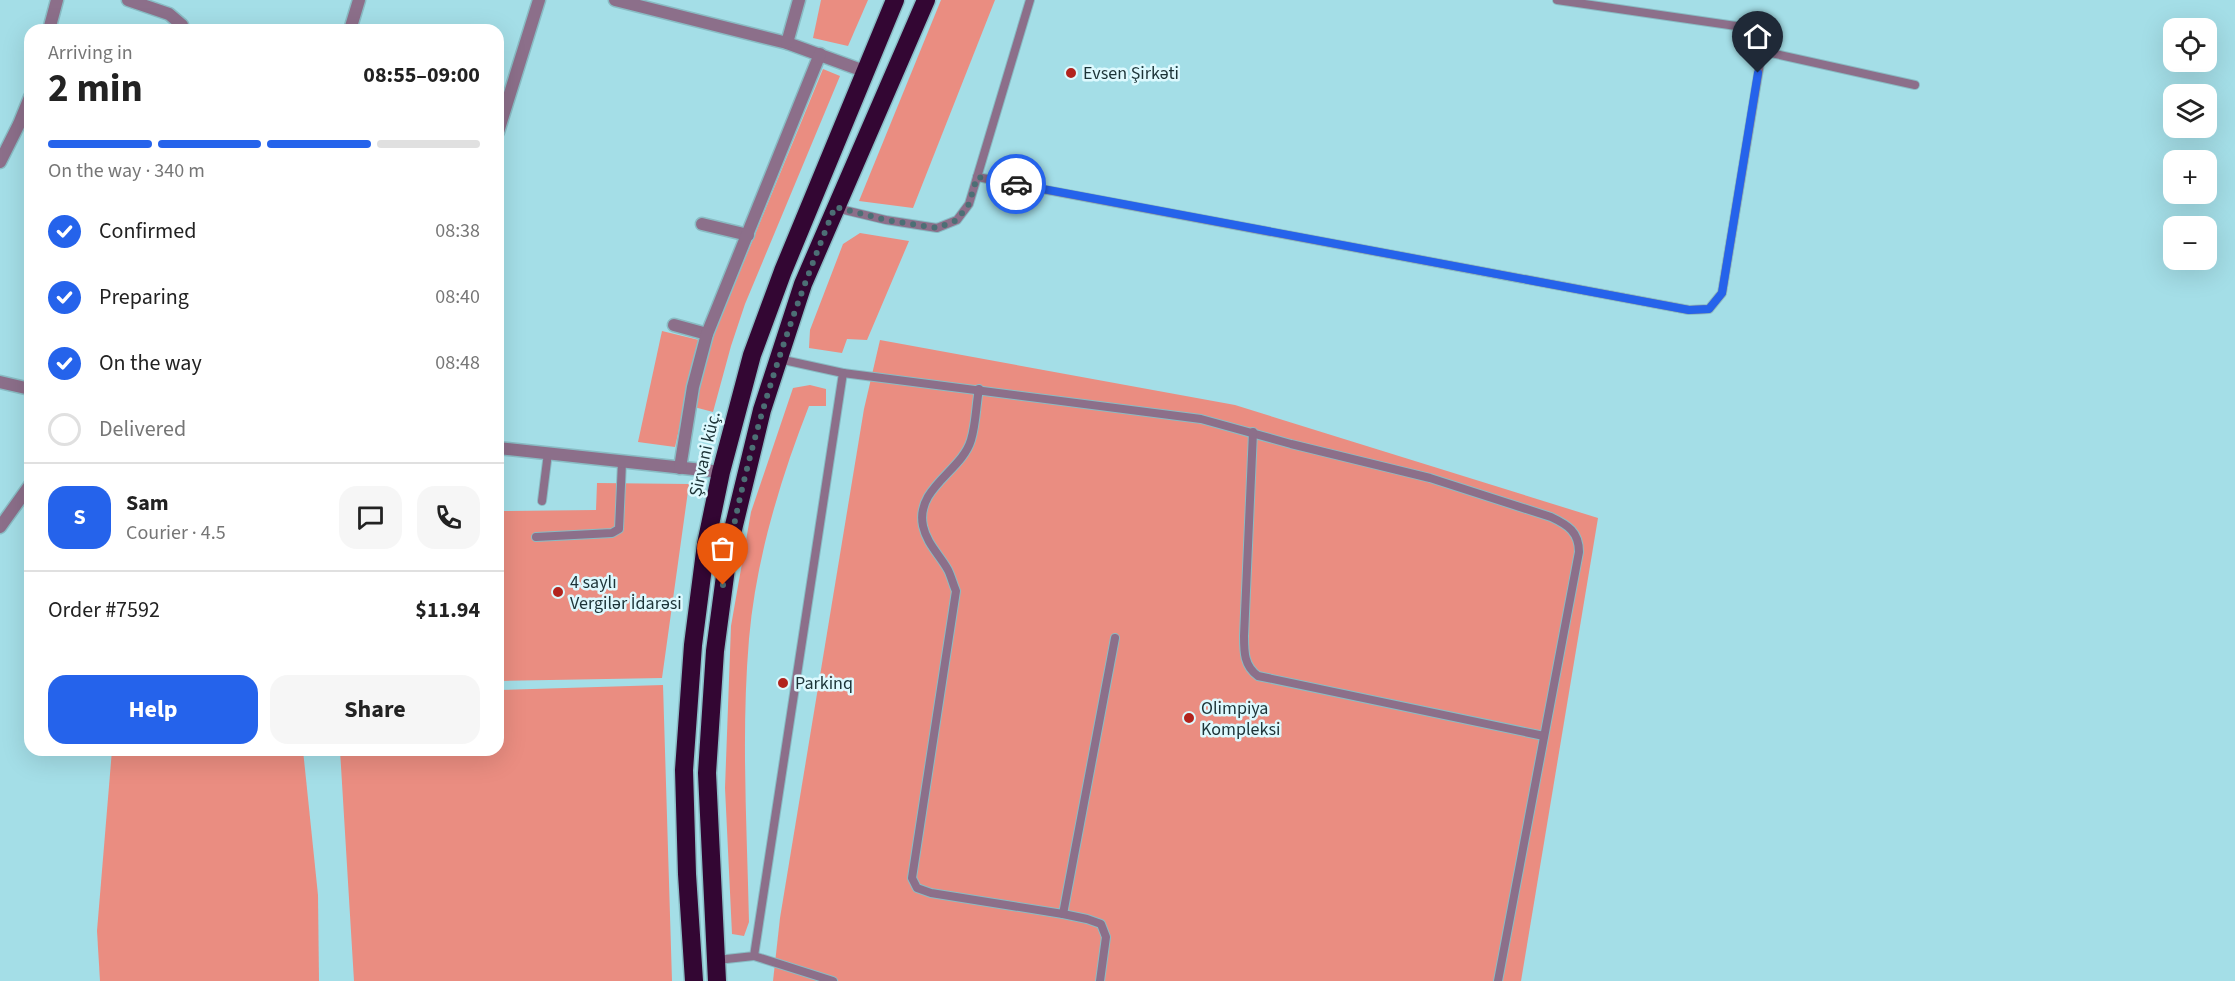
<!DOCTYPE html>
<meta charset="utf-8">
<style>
:root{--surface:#fff;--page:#f6f6f6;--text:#222;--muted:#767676;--line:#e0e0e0;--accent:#2563eb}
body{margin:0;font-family:"Source Sans 3",sans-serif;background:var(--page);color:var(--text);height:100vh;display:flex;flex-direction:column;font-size:22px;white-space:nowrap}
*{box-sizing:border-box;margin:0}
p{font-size:20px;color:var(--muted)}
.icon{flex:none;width:33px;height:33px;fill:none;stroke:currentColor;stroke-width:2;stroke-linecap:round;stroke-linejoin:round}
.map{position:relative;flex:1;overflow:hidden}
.sheet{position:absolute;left:24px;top:24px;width:480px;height:732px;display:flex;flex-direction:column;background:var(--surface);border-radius:18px;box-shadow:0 6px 24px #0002}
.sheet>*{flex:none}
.tools{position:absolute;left:2163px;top:18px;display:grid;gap:12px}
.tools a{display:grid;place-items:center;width:54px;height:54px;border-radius:12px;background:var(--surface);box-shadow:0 6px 24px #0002;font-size:30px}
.pin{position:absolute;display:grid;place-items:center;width:51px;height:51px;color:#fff;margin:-62px -26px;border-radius:50% 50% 50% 0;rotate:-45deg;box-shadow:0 0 6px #0007}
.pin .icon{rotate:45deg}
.courier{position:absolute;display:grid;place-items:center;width:60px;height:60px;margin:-30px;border:4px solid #2563eb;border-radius:50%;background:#fff;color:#222;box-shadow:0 2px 8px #0007}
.headline em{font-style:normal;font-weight:700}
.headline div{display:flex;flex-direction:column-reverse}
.headline{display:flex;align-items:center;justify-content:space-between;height:102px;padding:0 24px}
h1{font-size:39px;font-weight:700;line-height:45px}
.bar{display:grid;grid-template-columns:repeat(4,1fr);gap:9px 6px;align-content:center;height:72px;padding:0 24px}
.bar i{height:8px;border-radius:4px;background:var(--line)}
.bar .current{background:var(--accent)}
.bar p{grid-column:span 4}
.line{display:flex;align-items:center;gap:15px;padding:0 24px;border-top:2px solid var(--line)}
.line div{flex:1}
.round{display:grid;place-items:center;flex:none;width:63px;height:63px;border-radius:18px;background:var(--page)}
ol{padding:0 24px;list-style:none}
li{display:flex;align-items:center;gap:18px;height:66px}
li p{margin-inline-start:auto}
li .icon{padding:6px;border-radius:50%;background:var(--accent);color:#fff;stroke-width:4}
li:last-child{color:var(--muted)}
li i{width:33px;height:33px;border:3px solid var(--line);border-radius:50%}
.button{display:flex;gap:12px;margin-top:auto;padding:12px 24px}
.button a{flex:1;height:69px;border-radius:18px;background:var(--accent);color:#fff;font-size:24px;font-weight:700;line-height:69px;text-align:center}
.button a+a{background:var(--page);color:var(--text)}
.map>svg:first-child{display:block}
.green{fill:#ea8d81}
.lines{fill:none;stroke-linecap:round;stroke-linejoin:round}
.lane-casing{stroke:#89bcc4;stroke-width:10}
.street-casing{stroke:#89bcc4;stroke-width:15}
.highway-casing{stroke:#89bcc4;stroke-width:21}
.lane{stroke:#8c6f8a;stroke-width:8}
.street{stroke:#8c6f8a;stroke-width:12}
.highway{stroke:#330633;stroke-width:18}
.done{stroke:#4c6f75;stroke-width:6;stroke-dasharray:0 10.8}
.route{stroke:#2563eb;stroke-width:8}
.poi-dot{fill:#b2231d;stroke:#ddf9fe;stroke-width:2}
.labels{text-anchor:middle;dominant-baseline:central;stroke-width:5;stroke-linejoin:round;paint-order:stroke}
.poi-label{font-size:18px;fill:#1c3337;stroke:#ddf9fe;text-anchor:start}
.street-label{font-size:18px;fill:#1c3337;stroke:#ddf9fe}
</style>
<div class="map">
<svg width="2235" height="981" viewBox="0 0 2235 981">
<rect width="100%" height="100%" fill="#a4dee7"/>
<g class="green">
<polygon points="821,0 868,0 848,46 813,38"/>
<polygon points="941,0 995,0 913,208 859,201"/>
<polygon points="823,69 840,76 745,304 731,346 713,412 694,407 710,344"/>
<polygon points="860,233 909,241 867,340 847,339 842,353 809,348 810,330 843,244"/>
<polygon points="662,331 699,340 675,447 638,442"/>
<polygon points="880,340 1235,405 1598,518 1521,981 773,981 780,918 864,409"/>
<path d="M 810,385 L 826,389 L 826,406 L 809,406 C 780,480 756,559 749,639 C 741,733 747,828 749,922 L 744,936 L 732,934 L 725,788 L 731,626 L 751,512 L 793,388 Z"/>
<polygon points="597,483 689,484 662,678 500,681 498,511 596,510"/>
<polygon points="663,685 672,981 354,981 340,750 498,750 498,690"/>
<polygon points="112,750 303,750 318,895 319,981 100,981 97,931"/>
</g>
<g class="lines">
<g class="lane-casing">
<g id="lane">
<polyline points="1557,0 1743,27 1762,51 1915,85"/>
<polyline points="977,177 1689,310 1709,309 1722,293 1762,51"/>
<polyline points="836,208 886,220 937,228 957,220 969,204 1030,0"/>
<path d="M 843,373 L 1201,419 L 1291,444 L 1430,478 L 1551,517 C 1568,525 1579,532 1579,552 L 1498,981"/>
<path d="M 979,389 C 976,405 976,424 971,440 C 962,471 915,488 923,526 C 927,544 939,554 948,570 C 951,576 953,584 956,591 L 912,878 L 917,888 L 931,893 L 1063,914 L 1087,919 L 1101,924 L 1106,937 L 1100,981"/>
<path d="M 1253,432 L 1244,636 C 1244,652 1244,666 1258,676 L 1544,736"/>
<polyline points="542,501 548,453"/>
<polyline points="536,537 612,533 619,529 622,462"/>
<polyline points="1063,914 1115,638"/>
<polyline points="754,956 833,981"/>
<polyline points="717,960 754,956 843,373 779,359"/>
</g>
</g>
<g class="street-casing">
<g id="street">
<polyline points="128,0 169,14 182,25 183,30"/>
<polyline points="615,0 787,43 864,71"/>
<polyline points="49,30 57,0"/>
<polyline points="350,30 359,0"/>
<polyline points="787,43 799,0"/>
<polyline points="498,132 539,0"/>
<polyline points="0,162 19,124 30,97"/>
<polyline points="702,224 748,235"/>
<polyline points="674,325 707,334"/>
<polyline points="0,382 30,389"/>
<polyline points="498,448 721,472"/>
<polyline points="680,468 693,387 707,334 820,54"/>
<polyline points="0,527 30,485"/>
</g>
</g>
<g class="highway-casing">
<g id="highway">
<polyline points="694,981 687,874 684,770 693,645 706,544 721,472 752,355 783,271 895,0"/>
<polyline points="717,981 707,773 715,651 729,546 762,410 803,284 926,0"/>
</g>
</g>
<use href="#lane" class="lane"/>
<use href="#street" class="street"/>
<use href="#highway" class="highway"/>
</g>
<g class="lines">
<path class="done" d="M 723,585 C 744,454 785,329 835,207 L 886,220 L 937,228 L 957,220 L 969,204 L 977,177 L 1016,184"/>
<polyline class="route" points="1016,184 1689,310 1709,309 1722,293 1758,73"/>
</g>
<g class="poi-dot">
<circle cx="1071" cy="73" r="6"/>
<circle cx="558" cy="592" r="6"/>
<circle cx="783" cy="683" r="6"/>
<circle cx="1189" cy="718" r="6"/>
</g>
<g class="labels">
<g class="poi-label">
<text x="1083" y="73">Evsen Şirkəti</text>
<text x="570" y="582">4 saylı<tspan x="570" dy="21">Vergilər İdarəsi</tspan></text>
<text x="795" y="683">Parkinq</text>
<text x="1201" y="708">Olimpiya<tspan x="1201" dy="21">Kompleksi</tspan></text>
</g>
<g class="street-label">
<text transform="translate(705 454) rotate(-77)">Şirvani küç.</text>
</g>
</g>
</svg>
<div class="tools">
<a><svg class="icon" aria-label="locate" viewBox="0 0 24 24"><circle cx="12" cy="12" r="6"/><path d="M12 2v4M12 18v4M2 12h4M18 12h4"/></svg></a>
<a><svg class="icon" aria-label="layers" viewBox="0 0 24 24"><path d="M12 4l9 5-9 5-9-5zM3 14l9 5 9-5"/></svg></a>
<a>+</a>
<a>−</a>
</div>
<div class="pin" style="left:723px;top:585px;background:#ea580c"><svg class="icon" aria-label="bag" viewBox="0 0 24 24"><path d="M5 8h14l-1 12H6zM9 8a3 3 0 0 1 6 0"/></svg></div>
<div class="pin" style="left:1758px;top:73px;background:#1f2937"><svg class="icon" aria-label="home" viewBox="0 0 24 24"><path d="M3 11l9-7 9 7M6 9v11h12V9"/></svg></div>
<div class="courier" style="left:1016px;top:184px"><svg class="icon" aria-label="car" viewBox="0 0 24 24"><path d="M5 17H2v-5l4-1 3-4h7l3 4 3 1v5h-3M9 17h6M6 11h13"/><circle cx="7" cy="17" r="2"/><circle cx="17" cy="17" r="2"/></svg></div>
<section class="sheet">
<div class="headline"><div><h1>2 min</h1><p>Arriving in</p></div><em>08:55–09:00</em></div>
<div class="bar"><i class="current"></i><i class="current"></i><i class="current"></i><i></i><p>On the way · 340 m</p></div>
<ol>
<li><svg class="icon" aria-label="check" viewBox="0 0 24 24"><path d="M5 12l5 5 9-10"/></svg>Confirmed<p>08:38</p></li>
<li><svg class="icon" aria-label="check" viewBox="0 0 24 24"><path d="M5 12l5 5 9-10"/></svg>Preparing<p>08:40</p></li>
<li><svg class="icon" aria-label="check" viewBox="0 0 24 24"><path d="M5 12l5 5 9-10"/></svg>On the way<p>08:48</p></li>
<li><i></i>Delivered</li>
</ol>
<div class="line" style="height:108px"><b class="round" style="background:var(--accent);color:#fff">S</b><div><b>Sam</b><p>Courier · 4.5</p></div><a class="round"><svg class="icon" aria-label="chat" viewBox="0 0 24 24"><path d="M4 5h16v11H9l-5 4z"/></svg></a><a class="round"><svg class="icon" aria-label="phone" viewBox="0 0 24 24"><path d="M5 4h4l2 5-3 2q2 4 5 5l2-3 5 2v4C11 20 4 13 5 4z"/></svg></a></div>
<div class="line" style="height:78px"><div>Order #7592</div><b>$11.94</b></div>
<div class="button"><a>Help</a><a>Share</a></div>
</section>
</div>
